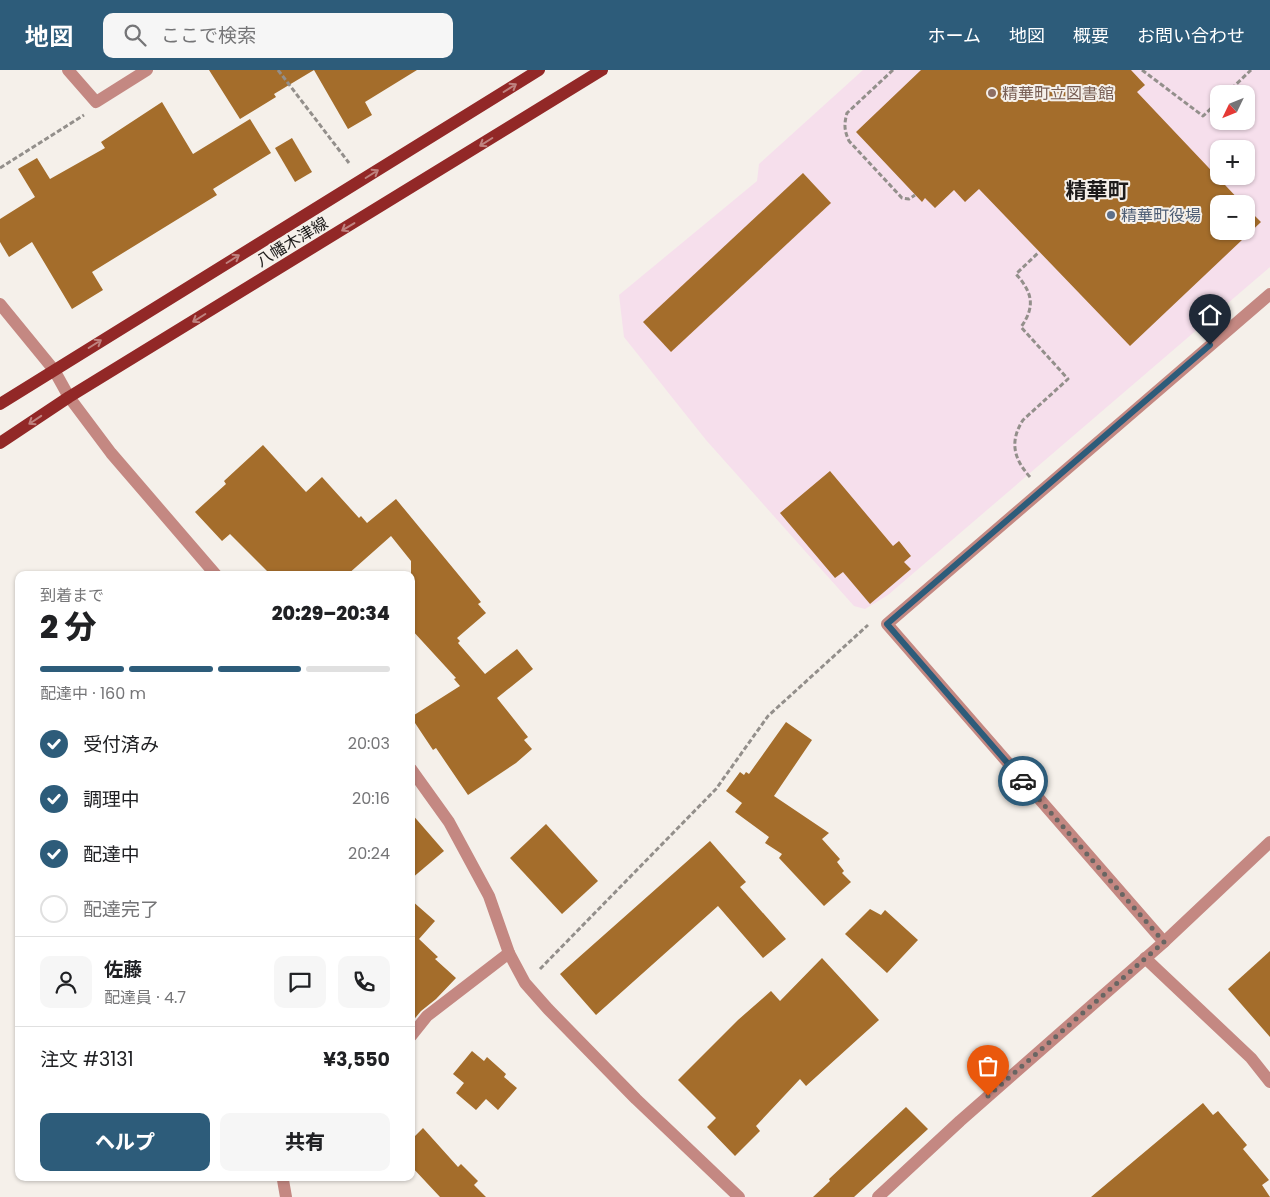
<!DOCTYPE html>
<html lang="ja">
<meta charset="utf-8">
<style>
:root{--surface:#fff;--page:#f6f6f6;--text:#202124;--muted:#757577;--line:#e0e0e0;--accent:#2d5c7a}
body{margin:0;font-family:Poppins,"Noto Sans JP",sans-serif;background:var(--page);color:var(--text);height:100vh;display:flex;flex-direction:column;font-size:19px;white-space:nowrap}
*{box-sizing:border-box;margin:0}
p{font-size:16px;color:var(--muted)}
.icon{flex:none;width:28px;height:28px;fill:none;stroke:currentColor;stroke-width:2;stroke-linecap:round;stroke-linejoin:round}
.map{position:relative;flex:1;overflow:hidden}
.panel{position:absolute;left:15px;top:501px;width:400px;height:610px;display:flex;flex-direction:column;background:var(--surface);border-radius:10px;box-shadow:0 1px 4px #0004}
.panel>*{flex:none}
.needle{width:32px;rotate:227deg}
.buttons{position:absolute;left:1210px;top:15px;display:grid;gap:10px}
.buttons a{display:grid;place-items:center;width:45px;height:45px;border-radius:10px;background:var(--surface);box-shadow:0 1px 4px #0004;font-size:25px}
.pin{position:absolute;display:grid;place-items:center;width:42px;height:42px;color:#fff;margin:-51px -21px;border-radius:50% 50% 50% 0;rotate:-45deg;box-shadow:0 0 5px #0007}
.pin .icon{rotate:45deg}
.courier{position:absolute;display:grid;place-items:center;width:50px;height:50px;margin:-25px;border:4px solid #2d5c7a;border-radius:50%;background:#fff;color:#222;box-shadow:0 1px 6px #0007}
.head em{font-style:normal;font-weight:800}
.head div{display:flex;flex-direction:column-reverse}
.head{display:flex;align-items:center;justify-content:space-between;height:85px;padding:0 25px}
h1{font-size:32px;font-weight:800;line-height:38px}
.bar{display:grid;grid-template-columns:repeat(4,1fr);gap:8px 5px;align-content:center;height:60px;padding:0 25px}
.bar i{height:6px;border-radius:4px;background:var(--line)}
.bar .current{background:var(--accent)}
.bar p{grid-column:span 4}
.line{display:flex;align-items:center;gap:12px;padding:0 25px;border-top:1px solid var(--line)}
.line div{flex:1}
.round{display:grid;place-items:center;flex:none;width:52px;height:52px;border-radius:10px;background:var(--page)}
ol{padding:0 25px;list-style:none}
li{display:flex;align-items:center;gap:15px;height:55px}
li p{margin-inline-start:auto}
li .icon{padding:5px;border-radius:50%;background:var(--accent);color:#fff;stroke-width:4}
li:last-child{color:var(--muted)}
li i{width:28px;height:28px;border:2px solid var(--line);border-radius:50%}
.primary-button{display:flex;gap:10px;margin-top:auto;padding:10px 25px}
.primary-button a{flex:1;height:58px;border-radius:10px;background:var(--accent);color:#fff;font-size:20px;font-weight:800;line-height:58px;text-align:center}
.primary-button a+a{background:var(--page);color:var(--text)}
header{display:flex;align-items:center;gap:30px;box-sizing:border-box;height:70px;padding:0 25px;background:var(--accent);color:#fff}
header strong{font-size:24px}
nav{display:flex;gap:28px;margin-inline-start:auto;font-size:18px}
.search{width:350px;height:45px;background:var(--page);display:flex;align-items:center;gap:12px;box-sizing:border-box;padding:0 18px;border-radius:10px;color:var(--muted);font-size:19px}
.map>svg:first-child{display:block}
.commercial{fill:#f6dfec;fill-rule:evenodd}
.building{fill:#a46d2b}
.lines{fill:none;stroke-linecap:round;stroke-linejoin:round}
.path{stroke:#938f8b;stroke-width:3;stroke-dasharray:5 2.5;stroke-linecap:butt}
.minor{stroke:#c48882;stroke-width:12}
.major{stroke:#922827;stroke-width:12}
.oneway{stroke:#bf827f}
.done{stroke:#696663;stroke-width:5;stroke-dasharray:0 9}
.route{stroke:#2d5c7a;stroke-width:6}
.education-dot{fill:#8d6e63;stroke:#f5f0ea;stroke-width:2}
.service-dot{fill:#5c6f8a;stroke:#f5f0ea;stroke-width:2}
.labels{text-anchor:middle;dominant-baseline:central;stroke-width:4;stroke-linejoin:round;paint-order:stroke}
.education-label{font-size:16px;fill:#785e54;stroke:#f5f0ea;text-anchor:start}
.service-label{font-size:16px;fill:#4e5e75;stroke:#f5f0ea;text-anchor:start}
.street-label{font-size:16px;fill:#1d1b1a;stroke:#f5f0ea}
.district-label{font-size:21px;font-weight:bold;fill:#1d1b1a;stroke:#f5f0ea}
</style>
<header>
<strong>地図</strong>
<div class="search"><svg class="icon" aria-label="search" viewBox="0 0 24 24"><circle cx="10" cy="10" r="6"/><path d="M15 15l6 6"/></svg>ここで検索</div>
<nav><a>ホーム</a><a>地図</a><a>概要</a><a>お問い合わせ</a></nav>
</header>
<div class="map">
<svg width="1270" height="1127" viewBox="0 0 1270 1127">
<rect width="100%" height="100%" fill="#f5f0ea"/>
<path class="commercial" d="M 863,0 L 1270,0 L 1270,197 L 888,525 L 865,539 L 854,536 L 706,370 L 624,267 L 619,225 L 757,111 L 759,94 ZM 1219,24 L 1246,24 L 1246,51 L 1219,51 ZM 1219,79 L 1246,79 L 1246,106 L 1219,106 ZM 1219,134 L 1246,134 L 1246,161 L 1219,161 Z"/>
<g class="building">
<polygon points="209,0 417,0 365,32 372,45 348,59 314,0 274,24 276,27 240,49"/>
<polygon points="921,0 1131,0 1145,15 1137,22 1243,134 1219,134 1219,161 1246,161 1246,137 1261,152 1130,276 979,119 965,132 954,120 935,138 925,128 922,132 856,62"/>
<polygon points="162,32 193,84 250,49 271,83 213,119 217,125 92,202 103,220 72,239 32,172 9,187 0,172 0,149 35,127 18,99 37,88 50,109 105,78 101,72"/>
<polygon points="292,68 312,102 295,112 275,78"/>
<polygon points="803,103 831,133 671,282 643,252"/>
<polygon points="263,375 306,422 322,407 359,448 361,446 367,453 396,429 481,532 478,534 486,543 457,568 460,571 458,573 485,604 517,579 533,599 497,628 528,667 524,670 532,679 516,693 468,725 436,678 433,680 411,647 460,616 454,609 456,608 411,559 411,491 391,466 347,505 271,505 230,464 222,471 195,442 226,414 224,411"/>
<polygon points="830,401 893,476 899,471 911,486 904,492 911,499 870,534 843,502 835,508 780,443"/>
<polygon points="786,652 812,670 774,726 829,763 822,769 840,789 837,792 844,801 842,803 851,812 824,836 779,788 782,784 765,773 769,767 735,742 742,733 726,721 740,702 744,705 746,702 749,704"/>
<polygon points="411,743 444,781 411,809"/>
<polygon points="546,754 598,811 562,844 510,788"/>
<polygon points="710,771 746,812 740,817 786,869 763,888 718,836 596,945 560,904"/>
<polygon points="411,830 435,851 419,869 438,887 435,889 456,908 436,929 421,941 411,953"/>
<polygon points="870,839 881,845 885,840 918,870 887,903 845,864"/>
<polygon points="1270,881 1270,967 1228,919"/>
<polygon points="822,888 879,950 806,1016 800,1009 756,1056 760,1061 735,1086 707,1057 716,1048 678,1010 738,950 771,921 780,931"/>
<polygon points="472,981 484,991 487,987 506,1004 504,1007 517,1018 498,1040 486,1029 476,1040 456,1023 464,1013 453,1004"/>
<polygon points="1203,1033 1213,1045 1218,1041 1247,1075 1243,1079 1269,1110 1262,1115 1270,1127 1091,1127"/>
<polygon points="906,1037 928,1059 854,1127 813,1127 830,1111 829,1109"/>
<polygon points="423,1058 458,1097 461,1094 478,1111 474,1115 486,1127 440,1127 411,1096 411,1070"/>
</g>
<g class="lines">
<g class="path">
<polyline points="278,0 349,93"/>
<path d="M 893,0 L 847,43 C 844,54 844,60 849,71 L 902,128 L 909,129 L 915,125"/>
<polyline points="1142,0 1203,46 1219,31"/>
<polyline points="1226,24 1251,0"/>
<polyline points="0,98 84,45"/>
<path d="M 1030,407 C 1014,389 1009,372 1023,350 L 1068,309 L 1021,257 C 1036,236 1032,222 1016,204 L 1039,182"/>
<polyline points="540,899 716,719 768,646 868,555"/>
</g>
<g class="minor">
<polyline points="68,0 96,32 147,0"/>
<polyline points="0,234 54,300 69,327 111,383 216,505"/>
<polyline points="411,699 449,752 489,826 509,883 525,913 548,939 636,1029 739,1127"/>
<polyline points="1164,872 887,554 1270,224"/>
<polyline points="1145,888 1251,988 1270,1012"/>
<polyline points="411,966 427,946 509,883"/>
<polyline points="284,1108 283,1110 286,1127"/>
<polyline points="878,1127 960,1051 1164,872 1270,772"/>
</g>
<g class="major">
<polyline points="0,334 539,0"/>
<polyline points="0,373 69,327 602,0"/>
</g>
</g>
<defs><path id="oneway-shaft" d="M-6 0H5M1.5-3L5.5 0L1.5 3" fill="none" stroke-width="1.6" stroke-linecap="round" stroke-linejoin="round" transform="scale(1.25)"/></defs>
<g class="oneway">
<use href="#oneway-shaft" transform="translate(510 18) rotate(-32)"/>
<use href="#oneway-shaft" transform="translate(486 72) rotate(148)"/>
<use href="#oneway-shaft" transform="translate(372 104) rotate(-32)"/>
<use href="#oneway-shaft" transform="translate(348 157) rotate(149)"/>
<use href="#oneway-shaft" transform="translate(233 189) rotate(-32)"/>
<use href="#oneway-shaft" transform="translate(199 248) rotate(148)"/>
<use href="#oneway-shaft" transform="translate(95 274) rotate(-32)"/>
<use href="#oneway-shaft" transform="translate(35 350) rotate(146)"/>
</g>
<g class="lines">
<polyline class="done" points="988,1026 1164,872 1023,711"/>
<polyline class="route" points="1023,711 887,554 1210,275"/>
</g>
<circle class="education-dot" cx="992" cy="23" r="5"/>
<circle class="service-dot" cx="1111" cy="145" r="5"/>
<g class="labels">
<g class="education-label">
<text x="1002" y="23">精華町立図書館</text>
</g>
<g class="service-label">
<text x="1121" y="145">精華町役場</text>
</g>
<g class="street-label">
<text transform="translate(292 172) rotate(-31)">八幡木津線</text>
</g>
<g class="district-label">
<text x="1097" y="120">精華町</text>
</g>
</g>
</svg>
<div class="buttons">
<a><svg class="needle" viewBox="-14 -14 28 28"><path d="M0-13l5 13h-10z" fill="#e53935"/><path d="M0 13l5-13h-10z" fill="#757577"/></svg></a>
<a>+</a>
<a>−</a>
</div>
<div class="pin" style="left:988px;top:1026px;background:#ea580c"><svg class="icon" aria-label="bag" viewBox="0 0 24 24"><path d="M5 8h14l-1 12H6zM9 8a3 3 0 0 1 6 0"/></svg></div>
<div class="pin" style="left:1210px;top:275px;background:#1f2937"><svg class="icon" aria-label="home" viewBox="0 0 24 24"><path d="M3 11l9-7 9 7M6 9v11h12V9"/></svg></div>
<div class="courier" style="left:1023px;top:711px"><svg class="icon" aria-label="car" viewBox="0 0 24 24"><path d="M5 17H2v-5l4-1 3-4h7l3 4 3 1v5h-3M9 17h6M6 11h13"/><circle cx="7" cy="17" r="2"/><circle cx="17" cy="17" r="2"/></svg></div>
<section class="panel">
<div class="head"><div><h1>2 分</h1><p>到着まで</p></div><em>20:29–20:34</em></div>
<div class="bar"><i class="current"></i><i class="current"></i><i class="current"></i><i></i><p>配達中 · 160 m</p></div>
<ol>
<li><svg class="icon" aria-label="check" viewBox="0 0 24 24"><path d="M5 12l5 5 9-10"/></svg>受付済み<p>20:03</p></li>
<li><svg class="icon" aria-label="check" viewBox="0 0 24 24"><path d="M5 12l5 5 9-10"/></svg>調理中<p>20:16</p></li>
<li><svg class="icon" aria-label="check" viewBox="0 0 24 24"><path d="M5 12l5 5 9-10"/></svg>配達中<p>20:24</p></li>
<li><i></i>配達完了</li>
</ol>
<div class="line" style="height:90px"><a class="round"><svg class="icon" aria-label="person" viewBox="0 0 24 24"><circle cx="12" cy="8" r="4"/><path d="M4 21q1-7 8-7t8 7"/></svg></a><div><b>佐藤</b><p>配達員 · 4.7</p></div><a class="round"><svg class="icon" aria-label="chat" viewBox="0 0 24 24"><path d="M4 5h16v11H9l-5 4z"/></svg></a><a class="round"><svg class="icon" aria-label="phone" viewBox="0 0 24 24"><path d="M5 4h4l2 5-3 2q2 4 5 5l2-3 5 2v4C11 20 4 13 5 4z"/></svg></a></div>
<div class="line" style="height:65px"><div>注文 #3131</div><b>¥3,550</b></div>
<div class="primary-button"><a>ヘルプ</a><a>共有</a></div>
</section>
</div>
